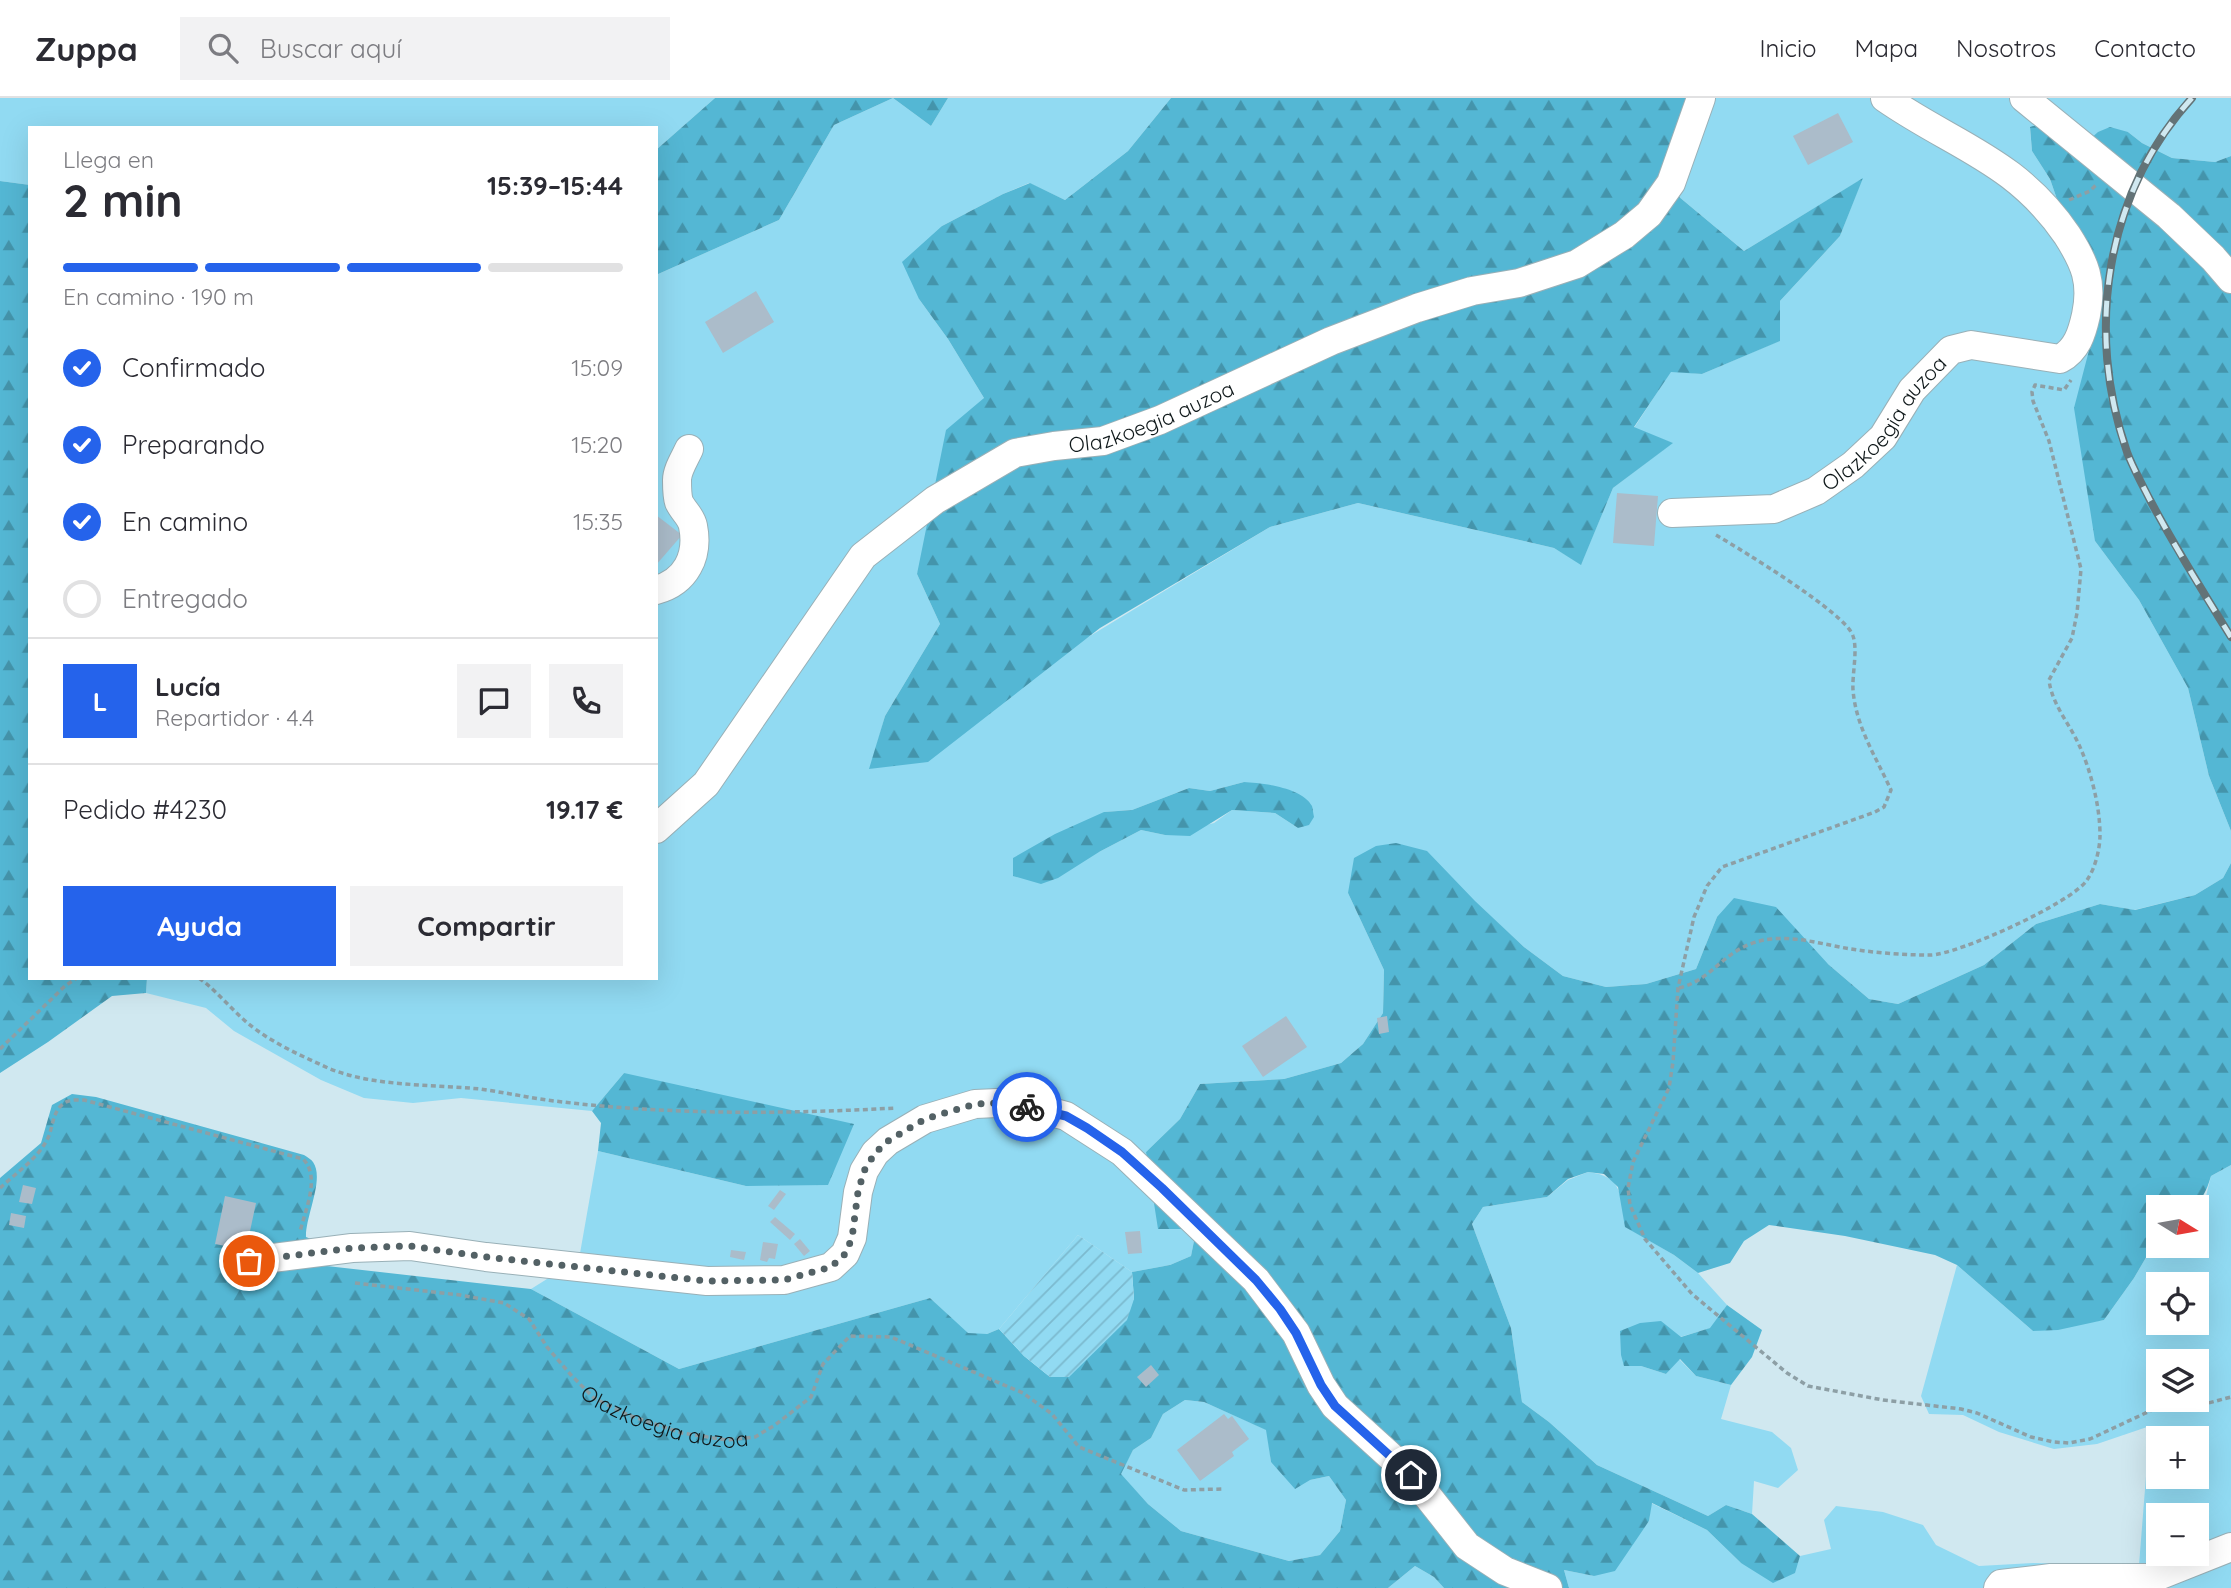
<!DOCTYPE html>
<html lang="es">
<meta charset="utf-8">
<style>
:root{--surface:#fff;--page:#f2f2f3;--text:#2b2b33;--muted:#7c7c81;--line:#e1e1e2;--accent:#2563eb}
body{margin:0;font-family:Quicksand,sans-serif;background:var(--page);color:var(--text);height:100vh;display:flex;flex-direction:column;font-size:26px;white-space:nowrap}
*{box-sizing:border-box;margin:0}
p{font-size:23px;color:var(--muted)}
.icon{flex:none;width:38px;height:38px;fill:none;stroke:currentColor;stroke-width:2;stroke-linecap:round;stroke-linejoin:round}
.map{position:relative;flex:1;overflow:hidden}
.side{position:absolute;left:28px;top:28px;width:630px;height:854px;display:flex;flex-direction:column;background:var(--surface);border-radius:0px;box-shadow:0 7px 28px #0002}
.side>*{flex:none}
.needle{width:46px;rotate:101deg}
.buttons{position:absolute;left:2146px;top:1097px;display:grid;gap:14px}
.buttons a{display:grid;place-items:center;width:63px;height:63px;border-radius:0px;background:var(--surface);box-shadow:0 7px 28px #0002;font-size:35px}
.pin{position:absolute;display:grid;place-items:center;width:60px;height:60px;color:#fff;margin:-30px;border:4px solid #fff;border-radius:50%;box-shadow:0 2px 7px #0007}
.courier{position:absolute;display:grid;place-items:center;width:70px;height:70px;margin:-35px;border:5px solid #2563eb;border-radius:50%;background:#fff;color:#222;box-shadow:0 2px 9px #0007}
.summary em{font-style:normal;font-weight:800}
.summary div{display:flex;flex-direction:column-reverse}
.summary{display:flex;align-items:center;justify-content:space-between;height:119px;padding:0 35px}
h1{font-size:46px;font-weight:800;line-height:52px}
.bar{display:grid;grid-template-columns:repeat(4,1fr);gap:10px 7px;align-content:center;height:84px;padding:0 35px}
.bar i{height:9px;border-radius:5px;background:var(--line)}
.bar .selected{background:var(--accent)}
.bar p{grid-column:span 4}
.line{display:flex;align-items:center;gap:18px;padding:0 35px;border-top:2px solid var(--line)}
.line div{flex:1}
.round{display:grid;place-items:center;flex:none;width:74px;height:74px;border-radius:0px;background:var(--page)}
ol{padding:0 35px;list-style:none}
li{display:flex;align-items:center;gap:21px;height:77px}
li p{margin-inline-start:auto}
li .icon{padding:7px;border-radius:50%;background:var(--accent);color:#fff;stroke-width:4}
li:last-child{color:var(--muted)}
li i{width:38px;height:38px;border:4px solid var(--line);border-radius:50%}
.action{display:flex;gap:14px;margin-top:auto;padding:14px 35px}
.action a{flex:1;height:80px;border-radius:0px;background:var(--accent);color:#fff;font-size:28px;font-weight:800;line-height:80px;text-align:center}
.action a+a{background:var(--page);color:var(--text)}
header{display:flex;align-items:center;gap:42px;box-sizing:border-box;height:98px;padding:0 35px;background:var(--surface);border-bottom:2px solid var(--line)}
header strong{font-size:33px}
nav{display:flex;gap:38px;margin-inline-start:auto;font-size:24px}
.search{width:490px;height:63px;background:var(--page);display:flex;align-items:center;gap:18px;box-sizing:border-box;padding:0 24px;border-radius:0px;color:var(--muted);font-size:26px}
.map>svg:first-child{display:block}
.green{fill:#91daf2;fill-rule:evenodd}
.forest{fill:url(#forest-firs);fill-rule:evenodd}
.garden{fill:url(#garden-furrows)}
.building{fill:#abbcca}
.lines{fill:none;stroke-linecap:round;stroke-linejoin:round}
.minor-casing{stroke:#99b0b7;stroke-width:30}
.path{stroke:#8d9fa5;stroke-width:3.5;stroke-dasharray:5 3.5;stroke-linecap:butt}
.minor{stroke:#fff;stroke-width:28}
.rail-casing{stroke:#637377;stroke-width:8}
.rail{stroke:#d0e8f0;stroke-width:5;stroke-dasharray:16;stroke-linecap:butt}
.done{stroke:#536165;stroke-width:7;stroke-dasharray:0 12.6}
.route{stroke:#2563eb;stroke-width:9}
.labels{text-anchor:middle;dominant-baseline:central;stroke-width:5;stroke-linejoin:round;paint-order:stroke}
.street-label{font-size:21px;fill:#0f181a;stroke:#d0e8f0}
</style>
<header>
<strong>Zuppa</strong>
<div class="search"><svg class="icon" aria-label="search" viewBox="0 0 24 24"><circle cx="10" cy="10" r="6"/><path d="M15 15l6 6"/></svg>Buscar aquí</div>
<nav><a>Inicio</a><a>Mapa</a><a>Nosotros</a><a>Contacto</a></nav>
</header>
<div class="map">
<svg width="2231" height="1490" viewBox="0 0 2231 1490">
<defs>
<pattern id="forest-firs" width="22" height="20" patternUnits="userSpaceOnUse" patternTransform="scale(1.75)"><rect width="22" height="20" fill="#54b7d4"/><path d="M5 1l3.5 6h-7zM16 11l3.5 6h-7z" fill="#4494ab"/></pattern>
<pattern id="garden-furrows" width="10" height="10" patternUnits="userSpaceOnUse" patternTransform="scale(1.75)"><rect width="10" height="10" fill="#91daf2"/><path d="M-1 1l2-2M0 10L10 0M9 11l2-2" fill="none" stroke="#7cbacf"/></pattern>
</defs>
<rect width="100%" height="100%" fill="#d0e8f0"/>
<g class="green">
<polygon points="0,0 715,0 656,52 656,30 30,30 30,87 0,83"/>
<path d="M 893,0 L 931,28 L 948,0 L 1171,0 L 1128,53 L 1065,102 L 1029,85 L 1003,96 L 942,128 L 919,201 L 948,241 L 984,300 L 917,476 L 940,526 L 885,618 L 870,671 L 1270,429 L 1358,405 L 1554,450 L 1581,466 L 1613,390 L 1672,345 L 1634,330 L 1671,273 L 1702,276 L 1779,243 L 1780,203 L 1840,138 L 1862,81 L 1744,153 L 1672,93 L 1709,0 L 2231,0 L 2231,58 L 2215,64 L 2172,60 L 2142,45 L 2128,34 L 2088,43 L 2040,26 L 2030,30 L 2032,53 L 2050,81 L 2067,130 L 2095,174 L 2095,443 L 2139,502 L 2188,590 L 2209,678 L 2231,733 L 2231,765 L 2223,780 L 2195,797 L 2134,812 L 2100,806 L 2036,826 L 1984,867 L 1898,906 L 1869,901 L 1828,866 L 1717,819 L 1696,871 L 1646,886 L 1606,889 L 1563,878 L 1524,849 L 1475,804 L 1348,795 L 1384,872 L 1383,915 L 1363,946 L 1341,965 L 1284,981 L 1200,986 L 1180,1021 L 1146,1054 L 1182,1131 L 1194,1143 L 1191,1158 L 1170,1167 L 1132,1174 L 1078,1137 L 999,1231 L 987,1236 L 968,1236 L 930,1200 L 679,1271 L 531,1191 L 579,1161 L 598,1053 L 746,1088 L 624,975 L 592,1013 L 461,1000 L 413,1005 L 364,1000 L 321,982 L 234,933 L 206,910 L 146,895 L 147,880 L 656,880 L 656,177 L 779,122 L 834,27 ZM 1244,684 L 1298,730 L 1275,715 L 1232,712 L 1214,725 L 1165,737 L 1141,732 L 1099,754 L 1104,714 L 1132,712 L 1189,690 L 1210,693 Z"/>
<path d="M 2231,1067 L 2231,1490 L 1569,1490 L 1564,1472 L 1594,1478 L 1637,1439 L 1649,1423 L 1651,1405 L 1707,1432 L 1741,1465 L 1794,1475 L 1800,1458 L 1831,1451 L 1824,1422 L 1836,1408 L 1883,1414 L 1923,1427 L 1936,1447 L 1979,1468 L 2033,1465 L 2139,1467 L 2150,1328 L 2097,1346 L 2054,1351 L 1999,1334 L 1963,1317 L 1929,1316 L 1921,1298 L 1957,1167 L 2033,1233 L 2104,1222 L 2134,1180 L 2158,1139 L 2158,1148 L 2196,1148 L 2196,1110 L 2189,1109 L 2206,1098 L 2211,1078 ZM 2158,1186 L 2196,1186 L 2196,1225 L 2158,1225 ZM 2158,1264 L 2196,1264 L 2196,1302 L 2158,1302 ZM 2158,1340 L 2196,1340 L 2196,1379 L 2158,1379 ZM 2158,1418 L 2196,1418 L 2196,1456 L 2158,1456 Z"/>
<path d="M 1588,1074 C 1624,1078 1620,1099 1626,1129 L 1674,1157 L 1698,1175 L 1727,1207 L 1711,1230 L 1680,1239 L 1641,1268 L 1666,1276 L 1679,1261 L 1696,1278 L 1731,1287 L 1721,1321 L 1772,1334 L 1791,1350 L 1798,1372 L 1778,1390 L 1754,1383 L 1752,1416 L 1726,1407 L 1708,1418 L 1597,1367 L 1549,1324 L 1522,1304 L 1511,1230 L 1472,1126 L 1483,1109 L 1547,1099 L 1568,1082 Z"/>
<polygon points="1185,1302 1204,1304 1267,1332 1271,1364 1310,1382 1329,1378 1346,1402 1340,1433 1320,1457 1289,1463 1181,1433 1148,1406 1120,1376 1133,1352 1151,1340 1163,1316"/>
<polygon points="1415,1468 1434,1479 1444,1490 1388,1490"/>
</g>
<g class="forest">
<polygon points="715,0 948,0 931,28 893,0 834,27 779,122 656,177 656,52"/>
<polygon points="1171,0 1709,0 1672,93 1744,153 1863,80 1840,138 1780,203 1780,243 1702,276 1671,274 1634,329 1673,345 1613,390 1581,467 1554,450 1358,405 1270,429 1100,530 928,664 869,671 885,618 940,526 917,476 946,332 984,300 948,241 919,201 902,164 942,128 1003,96 1030,85 1065,102 1128,53"/>
<polygon points="2040,26 2088,43 2098,34 2110,29 2128,34 2142,45 2172,60 2215,64 2231,58 2231,733 2209,678 2188,590 2139,502 2095,443 2074,310 2093,237 2067,130 2050,81 2032,53 2030,29"/>
<polygon points="0,83 30,87 30,880 147,880 146,895 112,898 48,944 0,975"/>
<path d="M 1244,684 C 1262,685 1302,689 1312,708 C 1313,711 1313,715 1314,719 L 1309,727 L 1298,730 L 1275,715 L 1232,712 L 1190,738 L 1165,737 L 1141,732 L 1099,754 L 1058,780 L 1041,786 L 1013,778 L 1013,760 L 1055,736 L 1104,714 L 1132,712 L 1189,690 L 1210,693 Z"/>
<path d="M 1396,745 L 1427,753 L 1475,803 L 1524,849 L 1563,878 L 1606,889 L 1646,886 L 1696,871 L 1717,819 L 1734,800 L 1776,809 L 1828,866 L 1869,901 L 1898,906 L 1984,867 L 2036,826 L 2100,806 L 2135,812 L 2195,797 L 2223,780 L 2231,765 L 2231,1067 L 2211,1078 C 2201,1113 2190,1109 2158,1110 L 2158,1139 L 2134,1180 L 2104,1222 L 2058,1232 L 2033,1233 L 1957,1167 L 1935,1157 L 1845,1138 L 1769,1127 L 1744,1143 L 1730,1165 L 1698,1175 L 1674,1157 L 1625,1129 L 1618,1089 L 1604,1076 L 1588,1074 L 1568,1081 L 1547,1099 L 1483,1109 L 1472,1126 L 1511,1230 L 1522,1304 L 1549,1324 L 1597,1367 L 1708,1418 L 1726,1407 L 1752,1416 L 1800,1458 L 1795,1475 L 1773,1485 L 1741,1465 L 1707,1432 L 1652,1405 L 1649,1423 L 1615,1473 L 1594,1478 L 1564,1472 L 1569,1490 L 1444,1490 L 1434,1479 L 1415,1468 L 1388,1490 L 0,1490 L 0,1080 L 41,1045 L 52,1007 L 72,996 L 96,999 L 304,1057 C 307,1059 311,1061 313,1064 C 325,1081 305,1119 306,1139 L 321,1145 L 309,1166 L 531,1191 L 679,1271 L 930,1200 L 968,1235 L 987,1236 L 999,1231 L 1024,1258 L 1050,1279 L 1134,1201 L 1132,1174 L 1170,1167 L 1191,1158 L 1194,1143 L 1182,1131 L 1158,1131 L 1146,1054 L 1180,1021 L 1200,986 L 1284,981 L 1341,965 L 1363,946 L 1383,915 L 1384,872 L 1348,795 L 1354,760 L 1376,748 ZM 1185,1302 L 1204,1304 L 1266,1332 L 1271,1364 L 1295,1391 L 1310,1382 L 1329,1378 L 1346,1402 L 1340,1433 L 1320,1457 L 1289,1463 L 1181,1433 L 1148,1406 L 1121,1376 L 1133,1352 L 1151,1340 L 1163,1316 Z"/>
<polygon points="624,975 854,1026 828,1087 746,1088 598,1053 601,1025 592,1013"/>
<polygon points="1727,1207 1762,1232 1752,1259 1731,1287 1696,1278 1680,1261 1666,1276 1641,1268 1624,1268 1621,1257 1620,1233 1640,1225 1661,1223 1681,1239 1710,1230"/>
</g>
<polygon class="garden" points="1078,1137 1132,1174 1134,1201 1127,1222 1069,1279 1050,1279 1024,1258 999,1231"/>
<g class="building">
<polygon points="1838,15 1853,44 1808,67 1793,38"/>
<polygon points="756,193 774,224 723,255 705,224"/>
<polygon points="1617,395 1658,398 1654,448 1613,445"/>
<polygon points="656,417 682,437 656,467"/>
<polygon points="1286,918 1307,949 1263,979 1242,948"/>
<polygon points="1387,918 1389,934 1379,936 1377,920"/>
<polygon points="23,1087 36,1090 32,1106 19,1104"/>
<polygon points="780,1092 786,1096 774,1112 768,1108"/>
<polygon points="225,1098 256,1105 246,1152 215,1146"/>
<polygon points="11,1115 26,1118 24,1130 9,1127"/>
<polygon points="775,1119 795,1136 790,1142 770,1124"/>
<polygon points="1140,1133 1142,1155 1128,1156 1125,1134"/>
<polygon points="800,1141 810,1153 804,1158 794,1146"/>
<polygon points="763,1144 778,1146 775,1161 769,1160 767,1164 760,1162"/>
<polygon points="731,1152 746,1154 744,1162 730,1159"/>
<polygon points="1151,1267 1159,1277 1146,1289 1137,1279"/>
<polygon points="1224,1316 1228,1321 1232,1318 1249,1341 1232,1354 1234,1358 1200,1383 1177,1352"/>
</g>
<g class="lines">
<g class="minor-casing">
<g id="minor">
<polyline points="2024,0 2169,118 2213,160 2231,181"/>
<path id="s2" d="M 1672,415 L 1774,411 L 1816,393 L 1853,367 L 1883,339 L 1912,292 L 1951,252 L 1971,247 L 2060,261 C 2077,252 2082,235 2086,217 C 2093,184 2085,165 2067,137 C 2016,62 1954,48 1885,0"/>
<path d="M 656,492 C 686,484 699,458 693,428 C 691,418 683,413 679,404 C 677,398 677,388 677,382 C 677,372 685,360 689,351"/>
<path id="s3" d="M 656,731 L 706,686 L 863,458 L 935,402 L 1015,355 L 1054,348 L 1103,343 L 1160,322 L 1331,243 L 1417,210 L 1472,193 L 1519,185 L 1577,166 L 1624,137 L 1649,116 L 1671,85 L 1701,0"/>
<polyline points="249,1163 352,1150 410,1148 486,1159 707,1183 784,1182 831,1169 845,1156 852,1140 858,1094 864,1073 875,1055 888,1043 925,1021 975,1006 998,1005 1044,1012 1066,1018 1122,1054 1256,1182 1296,1235 1321,1287 1335,1308 1411,1377 1467,1448 1505,1473 1548,1490"/>
<polyline points="1998,1490 2001,1486 2051,1480 2153,1480 2231,1449"/>
</g>
</g>
<g class="path">
<polyline points="2069,102 2090,93 2096,87"/>
<path d="M 1716,437 C 1740,451 1847,516 1853,538 C 1858,552 1852,576 1853,592 C 1856,629 1876,659 1891,692 L 1884,709 L 1875,714 L 1722,769 L 1707,788 L 1694,819 L 1678,890 L 1673,964 L 1669,990 L 1633,1064 L 1628,1090 L 1630,1107 L 1645,1141 L 1692,1196 L 1787,1275 L 1808,1288 L 1883,1302 L 1961,1311 L 1977,1315 L 2031,1339 L 2054,1344 L 2069,1345 L 2090,1341 L 2152,1312 L 2201,1307 L 2231,1299"/>
<path d="M 199,880 C 221,896 236,918 258,933 C 279,948 304,959 328,970 C 374,989 430,986 480,991 C 508,995 535,1001 563,1004 C 674,1017 786,1016 896,1010"/>
<path d="M 1679,890 C 1716,881 1725,846 1771,841 C 1797,838 1825,847 1851,851 C 1877,855 1904,857 1930,857 C 1957,857 2072,805 2087,782 C 2095,771 2100,751 2100,737 C 2100,708 2091,674 2080,649 C 2070,626 2052,607 2049,582 L 2072,540 L 2077,515 L 2081,471 L 2049,343 L 2033,303 L 2032,294 L 2035,287 L 2064,292 L 2071,282"/>
<polyline points="0,951 65,888 77,880"/>
<path d="M 0,1090 C 16,1075 37,1061 47,1042 C 53,1031 52,1014 63,1006 C 69,1001 77,1002 84,1002 L 303,1061 C 321,1079 305,1112 300,1134"/>
<path id="s1" d="M 355,1185 L 460,1197 L 504,1205 L 529,1221 L 547,1249 L 571,1277 L 594,1300 L 628,1317 L 682,1335 L 727,1342 L 755,1339 L 775,1327 L 811,1299 L 823,1266 L 850,1238 L 891,1239 L 1023,1295 L 1052,1316 L 1079,1349 L 1184,1392 L 1222,1391"/>
</g>
<use href="#minor" class="minor"/>
<g class="rail-casing">
<path id="rail" d="M 2192,0 C 2105,95 2085,234 2127,354 C 2133,370 2142,386 2150,402 C 2175,449 2203,494 2231,539"/>
</g>
<use href="#rail" class="rail"/>
</g>
<g class="lines">
<polyline class="done" points="249,1163 352,1150 410,1148 486,1159 707,1183 784,1182 831,1169 845,1156 852,1140 858,1094 864,1073 875,1055 888,1043 925,1021 975,1006 998,1005 1027,1009"/>
<polyline class="route" points="1027,1009 1066,1018 1087,1030 1122,1054 1162,1090 1256,1182 1280,1211 1296,1235 1321,1287 1335,1308 1411,1377"/>
</g>
<g class="labels">
<g class="street-label">
<text stroke="none"><textPath href="#s3" startOffset="670">Olazkoegia auzoa</textPath></text>
<text stroke="none"><textPath href="#s2" startOffset="245">Olazkoegia auzoa</textPath></text>
<text stroke="none"><textPath href="#s1" startOffset="357">Olazkoegia auzoa</textPath></text>
</g>
</g>
</svg>
<div class="buttons">
<a><svg class="needle" viewBox="-14 -14 28 28"><path d="M0-13l5 13h-10z" fill="#e53935"/><path d="M0 13l5-13h-10z" fill="#7c7c81"/></svg></a>
<a><svg class="icon" aria-label="locate" viewBox="0 0 24 24"><circle cx="12" cy="12" r="6"/><path d="M12 2v4M12 18v4M2 12h4M18 12h4"/></svg></a>
<a><svg class="icon" aria-label="layers" viewBox="0 0 24 24"><path d="M12 4l9 5-9 5-9-5zM3 14l9 5 9-5"/></svg></a>
<a>+</a>
<a>−</a>
</div>
<div class="pin" style="left:249px;top:1163px;background:#ea580c"><svg class="icon" aria-label="bag" viewBox="0 0 24 24"><path d="M5 8h14l-1 12H6zM9 8a3 3 0 0 1 6 0"/></svg></div>
<div class="pin" style="left:1411px;top:1377px;background:#1f2937"><svg class="icon" aria-label="home" viewBox="0 0 24 24"><path d="M3 11l9-7 9 7M6 9v11h12V9"/></svg></div>
<div class="courier" style="left:1027px;top:1009px"><svg class="icon" aria-label="bike" viewBox="0 0 24 24"><circle cx="6" cy="16" r="4"/><circle cx="18" cy="16" r="4"/><path d="M6 16l4-8h5l3 8M10 8l3 8H6M13 5h3"/></svg></div>
<section class="side">
<div class="summary"><div><h1>2 min</h1><p>Llega en</p></div><em>15:39–15:44</em></div>
<div class="bar"><i class="selected"></i><i class="selected"></i><i class="selected"></i><i></i><p>En camino · 190 m</p></div>
<ol>
<li><svg class="icon" aria-label="check" viewBox="0 0 24 24"><path d="M5 12l5 5 9-10"/></svg>Confirmado<p>15:09</p></li>
<li><svg class="icon" aria-label="check" viewBox="0 0 24 24"><path d="M5 12l5 5 9-10"/></svg>Preparando<p>15:20</p></li>
<li><svg class="icon" aria-label="check" viewBox="0 0 24 24"><path d="M5 12l5 5 9-10"/></svg>En camino<p>15:35</p></li>
<li><i></i>Entregado</li>
</ol>
<div class="line" style="height:126px"><b class="round" style="background:var(--accent);color:#fff">L</b><div><b>Lucía</b><p>Repartidor · 4.4</p></div><a class="round"><svg class="icon" aria-label="chat" viewBox="0 0 24 24"><path d="M4 5h16v11H9l-5 4z"/></svg></a><a class="round"><svg class="icon" aria-label="phone" viewBox="0 0 24 24"><path d="M5 4h4l2 5-3 2q2 4 5 5l2-3 5 2v4C11 20 4 13 5 4z"/></svg></a></div>
<div class="line" style="height:91px"><div>Pedido #4230</div><b>19.17 €</b></div>
<div class="action"><a>Ayuda</a><a>Compartir</a></div>
</section>
</div>
